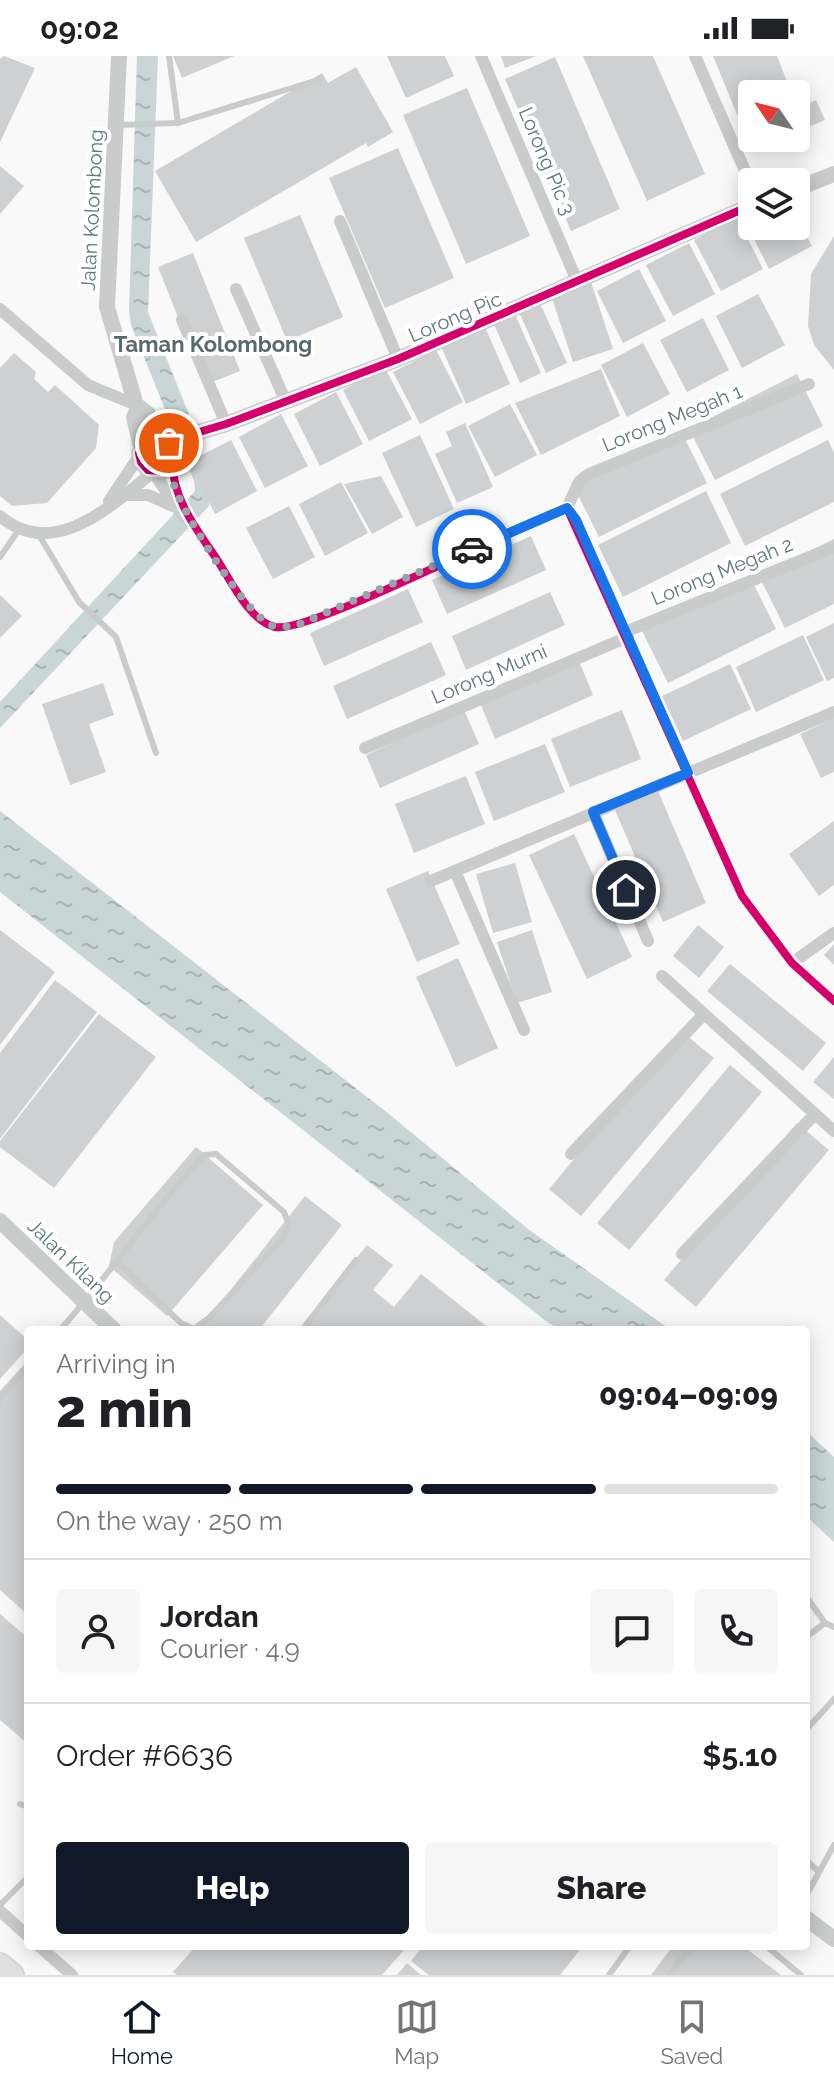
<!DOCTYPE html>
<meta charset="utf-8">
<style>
:root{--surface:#fff;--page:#f6f6f6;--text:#202124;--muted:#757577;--line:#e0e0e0;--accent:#111827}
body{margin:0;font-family:Raleway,sans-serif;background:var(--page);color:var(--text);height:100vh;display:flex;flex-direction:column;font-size:30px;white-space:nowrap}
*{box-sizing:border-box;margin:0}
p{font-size:26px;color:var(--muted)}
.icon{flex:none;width:44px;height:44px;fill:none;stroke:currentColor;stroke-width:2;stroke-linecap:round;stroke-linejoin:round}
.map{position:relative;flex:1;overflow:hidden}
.drawer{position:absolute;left:24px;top:1270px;width:786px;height:624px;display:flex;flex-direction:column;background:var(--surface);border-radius:8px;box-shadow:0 4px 20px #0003}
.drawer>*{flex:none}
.needle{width:52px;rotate:305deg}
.buttons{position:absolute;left:738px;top:24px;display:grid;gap:16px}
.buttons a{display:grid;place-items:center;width:72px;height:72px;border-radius:8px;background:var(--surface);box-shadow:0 4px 20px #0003;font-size:40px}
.pin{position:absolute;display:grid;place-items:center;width:68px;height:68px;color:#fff;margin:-34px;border:4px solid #fff;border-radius:50%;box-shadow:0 2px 8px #0007}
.courier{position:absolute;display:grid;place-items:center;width:80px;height:80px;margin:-40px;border:6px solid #1a73e8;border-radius:50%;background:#fff;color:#222;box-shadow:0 2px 10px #0007}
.summary em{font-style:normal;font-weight:800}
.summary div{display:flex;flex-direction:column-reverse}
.summary{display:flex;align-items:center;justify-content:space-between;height:136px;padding:0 32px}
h1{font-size:52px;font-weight:800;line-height:60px}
.bar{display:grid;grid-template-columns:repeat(4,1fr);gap:12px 8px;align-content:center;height:96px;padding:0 32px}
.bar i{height:10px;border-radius:6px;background:var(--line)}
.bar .selected{background:var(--accent)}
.bar p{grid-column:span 4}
.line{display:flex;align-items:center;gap:20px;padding:0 32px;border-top:2px solid var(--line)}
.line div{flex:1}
.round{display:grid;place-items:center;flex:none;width:84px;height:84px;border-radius:8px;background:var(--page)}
.action{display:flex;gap:16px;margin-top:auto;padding:16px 32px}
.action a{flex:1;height:92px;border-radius:8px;background:var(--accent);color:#fff;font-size:32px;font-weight:800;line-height:92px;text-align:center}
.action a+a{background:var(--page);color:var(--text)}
.status{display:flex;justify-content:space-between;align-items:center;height:56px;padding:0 40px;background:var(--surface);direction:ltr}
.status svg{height:22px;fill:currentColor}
.dock{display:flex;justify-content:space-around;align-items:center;height:112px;border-top:2px solid var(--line);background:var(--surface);font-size:22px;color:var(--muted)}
.dock a{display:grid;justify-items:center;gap:4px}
.dock .selected{color:var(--accent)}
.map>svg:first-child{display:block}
.water{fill:url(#water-ripples)}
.building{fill:#ced0d1}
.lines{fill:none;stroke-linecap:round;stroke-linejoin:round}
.trunk-casing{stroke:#d4d5d5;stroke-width:26}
.service{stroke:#cacccc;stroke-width:6}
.minor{stroke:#cacccc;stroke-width:12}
.tertiary{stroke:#cacccc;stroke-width:16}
.trunk{stroke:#dfe0e0;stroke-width:22}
.cycleway-casing{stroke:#fff;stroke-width:13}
.cycleway{stroke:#d6006c;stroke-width:8}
.done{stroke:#96a5a7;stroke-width:8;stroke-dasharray:0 14.4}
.route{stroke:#1a73e8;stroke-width:10}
.labels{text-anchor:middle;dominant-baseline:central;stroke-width:8;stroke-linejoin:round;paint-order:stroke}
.street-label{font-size:20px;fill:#61787b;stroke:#fff}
.neighbourhood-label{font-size:22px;font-weight:bold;fill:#586a6d;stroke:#fff}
</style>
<div class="status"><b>09:02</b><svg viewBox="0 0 49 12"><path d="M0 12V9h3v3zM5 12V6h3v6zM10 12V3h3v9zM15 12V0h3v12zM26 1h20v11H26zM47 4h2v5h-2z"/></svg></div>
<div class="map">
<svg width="834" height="1919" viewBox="0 0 834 1919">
<defs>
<pattern id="water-ripples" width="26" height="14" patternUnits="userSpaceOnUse" patternTransform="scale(2)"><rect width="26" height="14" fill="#c9d6d5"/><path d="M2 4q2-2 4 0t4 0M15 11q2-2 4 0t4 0" fill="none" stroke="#a7b2b2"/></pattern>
</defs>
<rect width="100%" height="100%" fill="#f9f9f9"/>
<g class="water">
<polygon points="137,0 158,0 148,256 188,356 209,427 209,450 0,672 0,646 195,435 194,425 131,269 129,254"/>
<polygon points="0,755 389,1058 528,1173 671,1274 560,1274 546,1265 0,836"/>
<polygon points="806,1375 834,1401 834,1486 806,1460"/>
</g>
<g class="building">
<polygon points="4,0 35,12 0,86 0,3"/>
<polygon points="173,0 234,0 182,22"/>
<polygon points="387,0 445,0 454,20 406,42"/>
<polygon points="501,0 536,0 505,12"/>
<polygon points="583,0 653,0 705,118 647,145"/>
<polygon points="713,0 777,0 792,38 752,38 752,82 783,82 752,95"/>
<polygon points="555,1 620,153 571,175 505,23"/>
<polygon points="356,11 393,76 368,91 366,87 196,186 155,115 322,17 328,27"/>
<polygon points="467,32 530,180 466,208 403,59"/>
<polygon points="816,44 825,64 796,76 796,53"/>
<polygon points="398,92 454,222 385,252 329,122"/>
<polygon points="0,110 24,130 0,158"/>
<polygon points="752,156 752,170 796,170 796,160 812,190 769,213 743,161"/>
<polygon points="300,159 343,261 287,285 244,182"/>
<polygon points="737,161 763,213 721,235 694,184"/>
<polygon points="834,180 834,314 814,289 808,270 811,218"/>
<polygon points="689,187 715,238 673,260 646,209"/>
<polygon points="193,197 240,315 205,329 158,211"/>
<polygon points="639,213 666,265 623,287 597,235"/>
<polygon points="591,226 613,293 573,306 551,239"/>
<polygon points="758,238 785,289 742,312 716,260"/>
<polygon points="540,247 567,307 546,317 519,256"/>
<polygon points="514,256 541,317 520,327 493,266"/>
<polygon points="703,262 729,314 687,336 660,284"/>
<polygon points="485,271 510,328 466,348 441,290"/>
<polygon points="643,287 670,338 627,361 601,309"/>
<polygon points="436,294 463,346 420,368 393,316"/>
<polygon points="14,297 36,316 34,323 48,336 55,329 99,369 96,392 47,447 12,450 0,440 0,312"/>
<polygon points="385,312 412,363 369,385 343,334"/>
<polygon points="601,313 620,360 541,399 515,347"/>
<polygon points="797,318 823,370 715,424 689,373"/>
<polygon points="336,336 363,388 320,410 294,358"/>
<polygon points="510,348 537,399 495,421 468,370"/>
<polygon points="281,358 308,410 265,432 239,381"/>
<polygon points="465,367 493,431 457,447 435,398 452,390 446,376"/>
<polygon points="681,375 707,427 599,481 573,429"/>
<polygon points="420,379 454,453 416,471 382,397"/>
<polygon points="231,384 257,435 215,458 188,406"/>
<polygon points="828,384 834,397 834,446 745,490 720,438"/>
<polygon points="381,420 403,461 372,478 344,428"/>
<polygon points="341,426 368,477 325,500 299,448"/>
<polygon points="706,435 731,487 623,541 598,489"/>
<polygon points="289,450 315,501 273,523 246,472"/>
<polygon points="531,480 546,514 447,558 432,524"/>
<polygon points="834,483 834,548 785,572 759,520"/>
<polygon points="750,521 776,573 668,627 642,575"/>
<polygon points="408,533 423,566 324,610 310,577"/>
<polygon points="550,536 565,569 466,614 452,580"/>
<polygon points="0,539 22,560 0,582"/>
<polygon points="834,567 834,622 827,625 806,581"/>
<polygon points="803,579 824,624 756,656 736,611"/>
<polygon points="431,586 446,619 347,663 333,630"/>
<polygon points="579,605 593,639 495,683 481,649"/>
<polygon points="730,608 751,653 683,685 662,640"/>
<polygon points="103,627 114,659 89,668 106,716 70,729 42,648"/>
<polygon points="464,654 479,688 380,732 366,699"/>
<polygon points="622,654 641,703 570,731 551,683"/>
<polygon points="834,662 834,716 821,722 800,678"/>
<polygon points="545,688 565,736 494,765 475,716"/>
<polygon points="466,720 485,768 414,797 395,748"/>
<polygon points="658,735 706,847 663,866 615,754"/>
<polygon points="834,765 834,829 819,840 789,798"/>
<polygon points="574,778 632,901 587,923 529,799"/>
<polygon points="515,807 532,866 493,877 476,818"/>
<polygon points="428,815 460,888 417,906 386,833"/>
<polygon points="698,869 724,891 699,922 673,900"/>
<polygon points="0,874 55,916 0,989"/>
<polygon points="532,874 552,936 517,947 497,886"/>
<polygon points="834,888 834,909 824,899"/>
<polygon points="458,902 498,992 456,1011 416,921"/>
<polygon points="730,908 826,987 803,1015 707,935"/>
<polygon points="55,924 97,956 0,1083 0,997"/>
<polygon points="99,958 156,1001 54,1132 0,1091 0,1085"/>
<polygon points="681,975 714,1002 581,1160 549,1133"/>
<polygon points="834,1001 834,1043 813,1026"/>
<polygon points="730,1009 762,1036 629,1194 597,1167"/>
<polygon points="797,1067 829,1094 696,1251 664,1224"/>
<polygon points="196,1091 263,1149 167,1260 109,1210 114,1186"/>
<polygon points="305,1140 342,1169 259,1274 199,1274"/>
<polygon points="367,1189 393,1209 373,1234 394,1251 421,1218 491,1274 299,1274"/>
<polygon points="0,1259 28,1284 28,1292 0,1323"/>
<polygon points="28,1304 28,1559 0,1534 0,1335"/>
<polygon points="0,1558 28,1582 28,1688 0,1664"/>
<polygon points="196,1890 399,1890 404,1894 382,1919 177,1919 173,1916"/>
<polygon points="423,1890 583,1890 560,1919 429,1919 411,1905"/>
<polygon points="673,1890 743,1890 781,1919 651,1919"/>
<polygon points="407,1907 421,1919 397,1919"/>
</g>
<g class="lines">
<g class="trunk-casing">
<polyline id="trunk" points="0,1909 12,1919"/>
</g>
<g class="service">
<polyline points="169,0 178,67"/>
<polyline points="119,69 178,67 321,23"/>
<polyline points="39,479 79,546 116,581 156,697"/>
<polyline points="0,501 18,475"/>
<path d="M 60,1274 C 111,1217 152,1155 204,1099 L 216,1098 L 284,1156 L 289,1169 L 284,1181 L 209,1262 L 194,1273 L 181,1267 L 118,1207"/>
<polyline points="302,1274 356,1204"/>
<polyline points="0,1342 28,1310"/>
<polyline points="806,1540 825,1567 834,1571"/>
<polyline points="806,1581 825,1567"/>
<polyline points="806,1674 834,1643"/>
<polyline points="20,1748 28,1751"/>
<polyline points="806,1804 818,1815"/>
<polyline points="806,1840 834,1789"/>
<polyline points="0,1849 28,1821"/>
<polyline points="766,1890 801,1919"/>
<polyline points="609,1919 630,1890"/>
<polyline points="669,1919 692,1890"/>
</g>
<g class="minor">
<polyline points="481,0 577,225"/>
<polyline points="695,0 752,131"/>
<polyline points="340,165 398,303"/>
<polyline points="236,233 286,346"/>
<polyline points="0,253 88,329 136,349"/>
<polyline points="182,264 226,368"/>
<path d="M 172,405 C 173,443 195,471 216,502 C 230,523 249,565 275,571 C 309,578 517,469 567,452 L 742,840 L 792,907 L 834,945"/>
<polyline points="124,439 148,439 173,450"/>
<polyline points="109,445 139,400"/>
<polyline points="567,452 579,426 589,418 809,328"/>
<path d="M 0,460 C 53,505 110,451 153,416 L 183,460"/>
<polyline points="625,576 834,491"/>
<polyline points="365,692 628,581"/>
<polyline points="593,756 648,885"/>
<polyline points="455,815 524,974"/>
<polyline points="431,825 834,656"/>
<polyline points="792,907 834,877"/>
<polyline points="662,920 834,1075"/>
<polyline points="571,1098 704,958"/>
<polyline points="682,1198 815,1058"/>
<polyline points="0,1855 28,1880"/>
<polyline points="39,1890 72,1919"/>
</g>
<g class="tertiary">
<polyline points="119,0 107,251 136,349 148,358 159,382"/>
<polyline points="796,133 834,118"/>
<polyline points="138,353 134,361 141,391"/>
<polyline points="165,384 172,392 170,409 163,415 148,414 141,406 139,397 151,383 186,380 226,368 398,303 752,149"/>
<polyline points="0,1165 114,1274"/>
<polyline points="806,1862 834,1883"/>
</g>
<use href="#trunk" class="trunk"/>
<g class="cycleway-casing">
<g id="cycleway">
<polyline points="165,384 172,392 170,409 163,415 148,414 141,406 139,397 151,383 186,380 226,368 398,303 752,149"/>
<path d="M 172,405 C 173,443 195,471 216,502 C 230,523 249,565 275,571 C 309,578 517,469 567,452 L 742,840 L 792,907 L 834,945"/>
</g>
</g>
<use href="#cycleway" class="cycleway"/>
</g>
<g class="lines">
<path class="done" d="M 169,387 C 177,402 169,419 176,435 C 188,464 244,556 271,569 C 277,572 288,570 295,570 L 472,493"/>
<polyline class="route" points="472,493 567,452 576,464 688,717 593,756 626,834"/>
</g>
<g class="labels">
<g class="street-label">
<text transform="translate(547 105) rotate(67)">Lorong Pic 3</text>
<text transform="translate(92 154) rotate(-87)">Jalan Kolombong</text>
<text transform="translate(455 261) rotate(-23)">Lorong Pic</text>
<text transform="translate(672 362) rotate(-22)">Lorong Megah 1</text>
<text transform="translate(722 515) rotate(-22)">Lorong Megah 2</text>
<text transform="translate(489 618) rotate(-23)">Lorong Murni</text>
<text transform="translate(71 1205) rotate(44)">Jalan Kilang</text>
</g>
<g class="neighbourhood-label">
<text x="213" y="288">Taman Kolombong</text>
</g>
</g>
</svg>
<div class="buttons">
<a><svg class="needle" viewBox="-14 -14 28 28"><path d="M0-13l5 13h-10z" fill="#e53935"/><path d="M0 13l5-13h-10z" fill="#757577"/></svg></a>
<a><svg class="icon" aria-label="layers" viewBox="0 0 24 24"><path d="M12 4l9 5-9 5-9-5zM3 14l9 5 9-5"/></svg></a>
</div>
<div class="pin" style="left:169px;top:387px;background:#ea580c"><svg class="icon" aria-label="bag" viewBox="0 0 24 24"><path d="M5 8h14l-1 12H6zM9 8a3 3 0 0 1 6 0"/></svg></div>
<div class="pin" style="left:626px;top:834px;background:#1f2937"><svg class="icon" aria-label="home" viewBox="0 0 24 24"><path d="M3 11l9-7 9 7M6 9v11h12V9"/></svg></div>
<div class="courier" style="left:472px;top:493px"><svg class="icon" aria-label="car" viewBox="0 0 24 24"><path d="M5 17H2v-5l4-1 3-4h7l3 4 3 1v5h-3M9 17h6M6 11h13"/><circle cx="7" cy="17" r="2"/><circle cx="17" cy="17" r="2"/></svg></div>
<section class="drawer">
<div class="summary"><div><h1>2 min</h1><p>Arriving in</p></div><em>09:04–09:09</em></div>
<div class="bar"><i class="selected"></i><i class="selected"></i><i class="selected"></i><i></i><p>On the way · 250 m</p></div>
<div class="line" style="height:144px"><a class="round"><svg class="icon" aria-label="person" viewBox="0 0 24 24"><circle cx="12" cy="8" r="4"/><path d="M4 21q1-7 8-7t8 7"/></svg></a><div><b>Jordan</b><p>Courier · 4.9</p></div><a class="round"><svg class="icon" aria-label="chat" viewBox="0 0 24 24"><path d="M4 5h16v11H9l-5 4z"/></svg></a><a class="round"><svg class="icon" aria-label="phone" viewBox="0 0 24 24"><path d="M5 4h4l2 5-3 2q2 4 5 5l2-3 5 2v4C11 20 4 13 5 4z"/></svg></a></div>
<div class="line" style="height:104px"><div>Order #6636</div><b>$5.10</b></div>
<div class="action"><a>Help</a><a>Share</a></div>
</section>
</div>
<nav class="dock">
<a class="selected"><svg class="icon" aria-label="home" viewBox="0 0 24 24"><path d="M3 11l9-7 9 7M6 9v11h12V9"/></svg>Home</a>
<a><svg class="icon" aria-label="map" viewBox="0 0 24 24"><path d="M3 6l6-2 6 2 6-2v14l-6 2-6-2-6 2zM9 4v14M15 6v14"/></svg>Map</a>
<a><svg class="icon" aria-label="saved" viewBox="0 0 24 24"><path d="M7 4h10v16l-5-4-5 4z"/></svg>Saved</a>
</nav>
